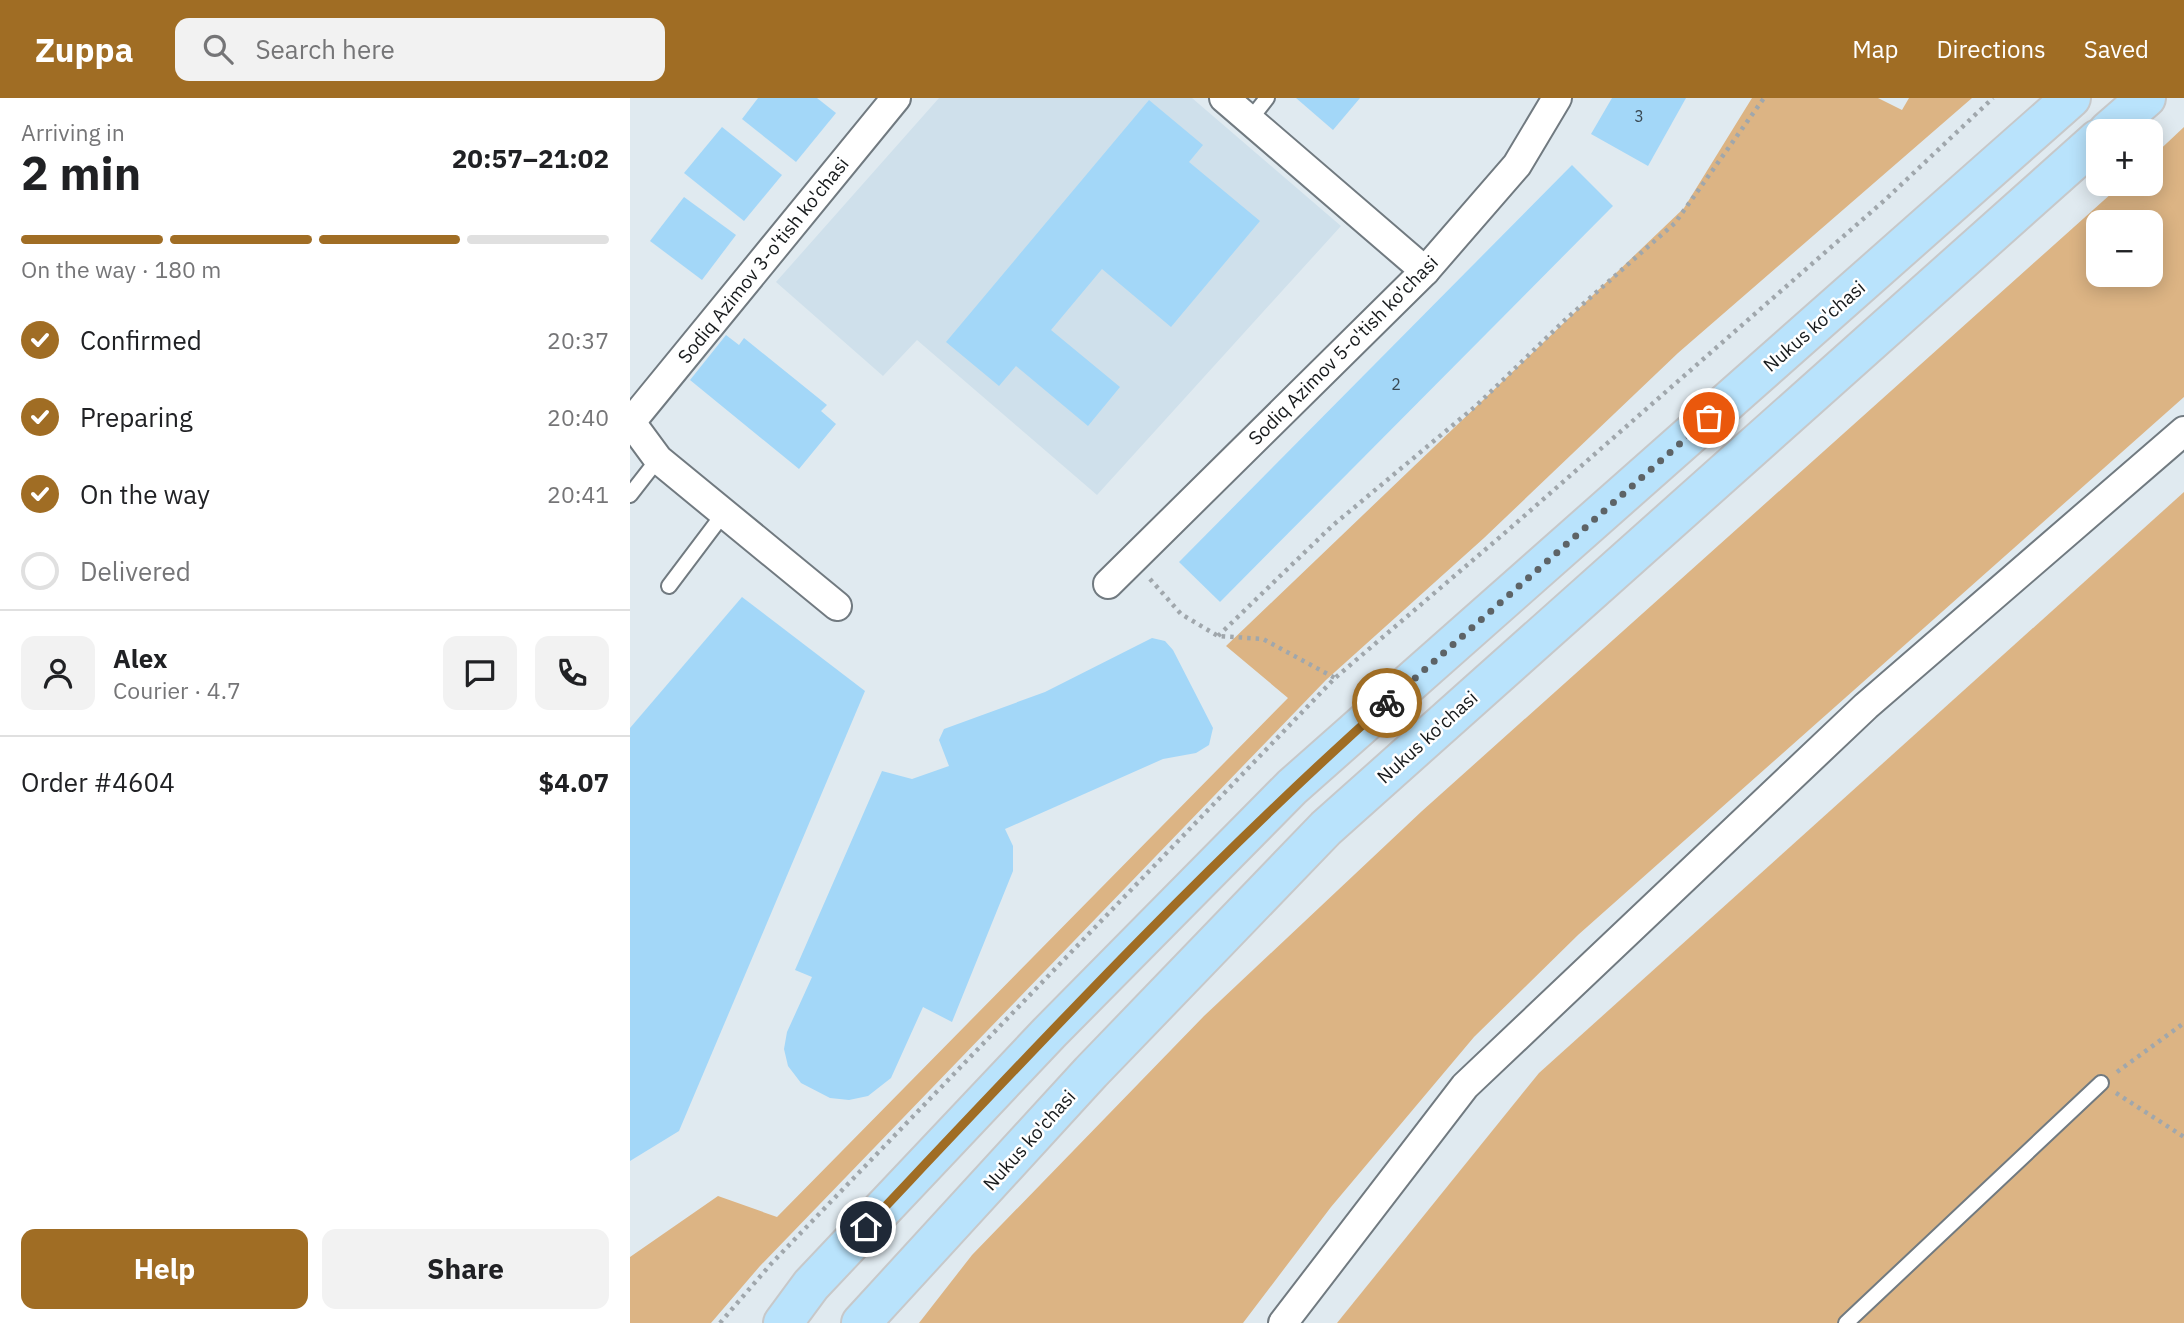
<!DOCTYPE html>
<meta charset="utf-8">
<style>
:root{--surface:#fff;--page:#f2f2f2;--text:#202124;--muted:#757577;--line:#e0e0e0;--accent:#a06d24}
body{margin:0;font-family:"IBM Plex Sans",sans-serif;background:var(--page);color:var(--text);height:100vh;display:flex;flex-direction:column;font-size:26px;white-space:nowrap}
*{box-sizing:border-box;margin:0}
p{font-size:23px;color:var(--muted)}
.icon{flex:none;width:38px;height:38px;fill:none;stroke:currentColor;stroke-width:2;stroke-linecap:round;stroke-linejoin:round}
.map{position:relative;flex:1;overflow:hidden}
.sheet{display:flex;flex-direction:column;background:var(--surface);width:630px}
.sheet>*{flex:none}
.fabs{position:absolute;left:1456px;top:21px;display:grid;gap:14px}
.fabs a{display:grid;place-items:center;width:77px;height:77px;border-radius:14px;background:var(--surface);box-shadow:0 4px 18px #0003;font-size:35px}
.pin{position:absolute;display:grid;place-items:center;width:60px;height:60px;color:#fff;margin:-30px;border:4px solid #fff;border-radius:50%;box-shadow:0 2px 7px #0007}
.courier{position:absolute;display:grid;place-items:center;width:70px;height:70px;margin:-35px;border:5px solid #a06d24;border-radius:50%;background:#fff;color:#222;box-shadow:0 2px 9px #0007}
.summary em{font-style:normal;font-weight:700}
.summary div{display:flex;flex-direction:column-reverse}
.summary{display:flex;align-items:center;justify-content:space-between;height:119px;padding:0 21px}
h1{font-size:46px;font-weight:700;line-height:52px}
.bar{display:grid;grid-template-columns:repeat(4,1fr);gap:10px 7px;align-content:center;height:84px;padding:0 21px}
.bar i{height:9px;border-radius:5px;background:var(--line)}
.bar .current{background:var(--accent)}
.bar p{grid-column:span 4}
.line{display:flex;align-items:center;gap:18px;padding:0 21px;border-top:2px solid var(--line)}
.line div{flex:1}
.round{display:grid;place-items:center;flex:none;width:74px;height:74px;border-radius:14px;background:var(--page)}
ol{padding:0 21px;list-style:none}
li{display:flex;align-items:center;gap:21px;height:77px}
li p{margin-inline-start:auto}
li .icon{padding:7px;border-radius:50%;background:var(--accent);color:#fff;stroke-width:4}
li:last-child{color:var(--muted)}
li i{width:38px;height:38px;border:4px solid var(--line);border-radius:50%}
.action{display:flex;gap:14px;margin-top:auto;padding:14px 21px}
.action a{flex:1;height:80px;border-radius:14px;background:var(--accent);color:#fff;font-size:28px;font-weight:700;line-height:80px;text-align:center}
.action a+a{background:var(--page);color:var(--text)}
header{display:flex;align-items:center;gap:42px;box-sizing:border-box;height:98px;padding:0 35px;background:var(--accent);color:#fff}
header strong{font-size:33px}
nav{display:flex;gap:38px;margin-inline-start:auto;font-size:24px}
.search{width:490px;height:63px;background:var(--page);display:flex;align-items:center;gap:18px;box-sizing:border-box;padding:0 24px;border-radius:14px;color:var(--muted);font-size:26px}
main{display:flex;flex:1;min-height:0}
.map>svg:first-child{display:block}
.built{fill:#cfe0eb}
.green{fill:#dcb484;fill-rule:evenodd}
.building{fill:#a3d7f8}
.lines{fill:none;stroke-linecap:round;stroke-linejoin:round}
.lane-casing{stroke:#717a80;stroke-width:18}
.street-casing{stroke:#717a80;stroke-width:32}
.primary-casing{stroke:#c7c8c9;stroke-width:42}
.path{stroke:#a0a7ac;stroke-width:4.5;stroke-dasharray:3.5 5;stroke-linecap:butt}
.lane{stroke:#fff;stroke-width:14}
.street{stroke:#fff;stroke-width:28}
.primary{stroke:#b9e3fc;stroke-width:38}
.done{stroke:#5d6366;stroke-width:7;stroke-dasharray:0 12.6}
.route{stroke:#a06d24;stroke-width:9}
.labels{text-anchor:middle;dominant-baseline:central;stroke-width:5;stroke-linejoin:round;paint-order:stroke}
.number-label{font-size:16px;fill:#3a4953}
.street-label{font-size:19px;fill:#171a1c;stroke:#fff}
</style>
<header>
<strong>Zuppa</strong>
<div class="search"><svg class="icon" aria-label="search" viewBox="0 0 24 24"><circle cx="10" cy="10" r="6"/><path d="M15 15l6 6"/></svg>Search here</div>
<nav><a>Map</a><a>Directions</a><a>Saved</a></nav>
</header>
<main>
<section class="sheet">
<div class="summary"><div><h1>2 min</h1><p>Arriving in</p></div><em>20:57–21:02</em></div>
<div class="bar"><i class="current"></i><i class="current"></i><i class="current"></i><i></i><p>On the way · 180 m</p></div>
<ol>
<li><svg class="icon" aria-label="check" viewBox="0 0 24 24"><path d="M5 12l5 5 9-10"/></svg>Confirmed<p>20:37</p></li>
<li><svg class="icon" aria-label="check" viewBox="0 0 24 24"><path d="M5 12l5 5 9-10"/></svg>Preparing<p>20:40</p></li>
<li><svg class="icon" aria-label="check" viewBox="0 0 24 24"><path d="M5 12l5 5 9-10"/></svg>On the way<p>20:41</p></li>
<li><i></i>Delivered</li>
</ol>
<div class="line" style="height:126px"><a class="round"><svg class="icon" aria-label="person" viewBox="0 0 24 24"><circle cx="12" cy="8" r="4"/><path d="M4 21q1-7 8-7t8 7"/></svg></a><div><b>Alex</b><p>Courier · 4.7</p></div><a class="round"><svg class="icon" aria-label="chat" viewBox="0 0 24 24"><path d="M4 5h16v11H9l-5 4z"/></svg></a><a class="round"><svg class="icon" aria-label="phone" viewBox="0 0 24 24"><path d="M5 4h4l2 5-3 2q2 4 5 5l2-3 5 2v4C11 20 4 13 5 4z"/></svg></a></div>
<div class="line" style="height:91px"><div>Order #4604</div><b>$4.07</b></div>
<div class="action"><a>Help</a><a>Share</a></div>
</section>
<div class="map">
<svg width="1554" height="1225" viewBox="0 0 1554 1225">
<rect width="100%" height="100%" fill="#e0eaf0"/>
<polygon class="built" points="309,0 562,0 711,128 467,397 287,242 253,278 146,184"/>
<g class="green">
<polygon points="1122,0 1248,0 1272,12 1279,0 1342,0 1048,255 854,440 696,582 130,1168 81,1225 0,1225 0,1159 88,1098 147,1119 658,600 596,548 1054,110"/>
<path d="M 1554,29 L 1554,299 L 948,837 L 844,939 L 701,1109 L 613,1225 L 289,1225 L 342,1157 L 574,918 L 792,713 L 1492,86 L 1521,86 L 1521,60 ZM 1521,124 L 1521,177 L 1468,177 L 1468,124 Z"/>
<polygon points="1554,394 1554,1225 707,1225 909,975"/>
</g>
<g class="building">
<polygon points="128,0 187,0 206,15 166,64 112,21"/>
<polygon points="666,0 730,0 703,32"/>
<polygon points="982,0 1056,0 1018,68 961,36"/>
<polygon points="519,2 573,47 559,64 630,123 541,229 472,171 421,232 490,289 458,328 386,268 369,288 316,244"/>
<polygon points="92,29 152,77 114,123 54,75"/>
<polygon points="942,67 983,108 590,504 549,464"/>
<polygon points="54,99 106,137 72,182 20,143"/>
<polygon points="96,237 109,247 114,240 197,307 191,313 206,326 169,371 60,282"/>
<polygon points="112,499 235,593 49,1033 0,1063 0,630"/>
<polygon points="522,540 535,543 543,552 583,630 579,647 566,655 533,661 375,731 383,748 383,773 322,924 293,909 261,980 238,998 219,1002 200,1000 171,985 158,968 154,951 157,934 182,879 165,872 252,673 282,681 319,668 309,642 314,631 415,594"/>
</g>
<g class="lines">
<g class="lane-casing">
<g id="lane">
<polyline points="619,23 637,0"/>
<polyline points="0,397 28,361"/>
<polyline points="39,488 94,415"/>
<polyline points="1216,1225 1471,985"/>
</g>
</g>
<g class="street-casing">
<g id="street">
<polyline points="594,0 795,173"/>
<polyline points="0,323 28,361 207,508"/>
<polyline points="1,324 266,0"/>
<polyline points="478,486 795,173 887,67 927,0"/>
<polyline points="653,1225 835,988 1236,608 1554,333"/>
</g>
</g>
<g class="primary-casing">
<g id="primary">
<polyline points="1478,33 1516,0"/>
<polyline points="153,1225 181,1187 419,935 662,689 1441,0"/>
<polyline points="231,1225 461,974 696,730 1468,41"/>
</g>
</g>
<g class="path">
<polyline points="520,481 551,516 588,538 633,541 705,580"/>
<polyline points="588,538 702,428 847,307 936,221 1045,125 1134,0"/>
<polyline points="1487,974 1554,925"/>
<polyline points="1486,995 1554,1039"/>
<polyline points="90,1225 140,1167 705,580 877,433 1256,101 1363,0"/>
</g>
<use href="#lane" class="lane"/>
<use href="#street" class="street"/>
<use href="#primary" class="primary"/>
</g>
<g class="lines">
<polyline class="done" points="757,605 1079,320"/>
<path class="route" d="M 236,1129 C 405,950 573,769 757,605"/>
</g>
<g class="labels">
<g class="number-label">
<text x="1009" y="18">3</text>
<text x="766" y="286">2</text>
</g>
<g class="street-label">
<text transform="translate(133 162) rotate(-51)">Sodiq Azimov 3-o'tish ko'chasi</text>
<text transform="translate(1184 228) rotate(-41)">Nukus ko'chasi</text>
<text transform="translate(713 252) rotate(-45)">Sodiq Azimov 5-o'tish ko'chasi</text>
<text transform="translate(797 639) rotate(-42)">Nukus ko'chasi</text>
<text transform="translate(399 1042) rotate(-48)">Nukus ko'chasi</text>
</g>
</g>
</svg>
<div class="fabs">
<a>+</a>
<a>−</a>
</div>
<div class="pin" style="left:1079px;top:320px;background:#ea580c"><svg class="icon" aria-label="bag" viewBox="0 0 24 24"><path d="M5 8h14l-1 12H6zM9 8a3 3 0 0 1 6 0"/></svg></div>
<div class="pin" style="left:236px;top:1129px;background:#1f2937"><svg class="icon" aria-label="home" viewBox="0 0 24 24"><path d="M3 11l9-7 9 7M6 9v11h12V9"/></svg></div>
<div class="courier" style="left:757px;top:605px"><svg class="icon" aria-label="bike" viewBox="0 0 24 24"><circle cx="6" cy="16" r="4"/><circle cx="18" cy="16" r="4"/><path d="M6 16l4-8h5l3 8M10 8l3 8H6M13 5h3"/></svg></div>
</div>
</main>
